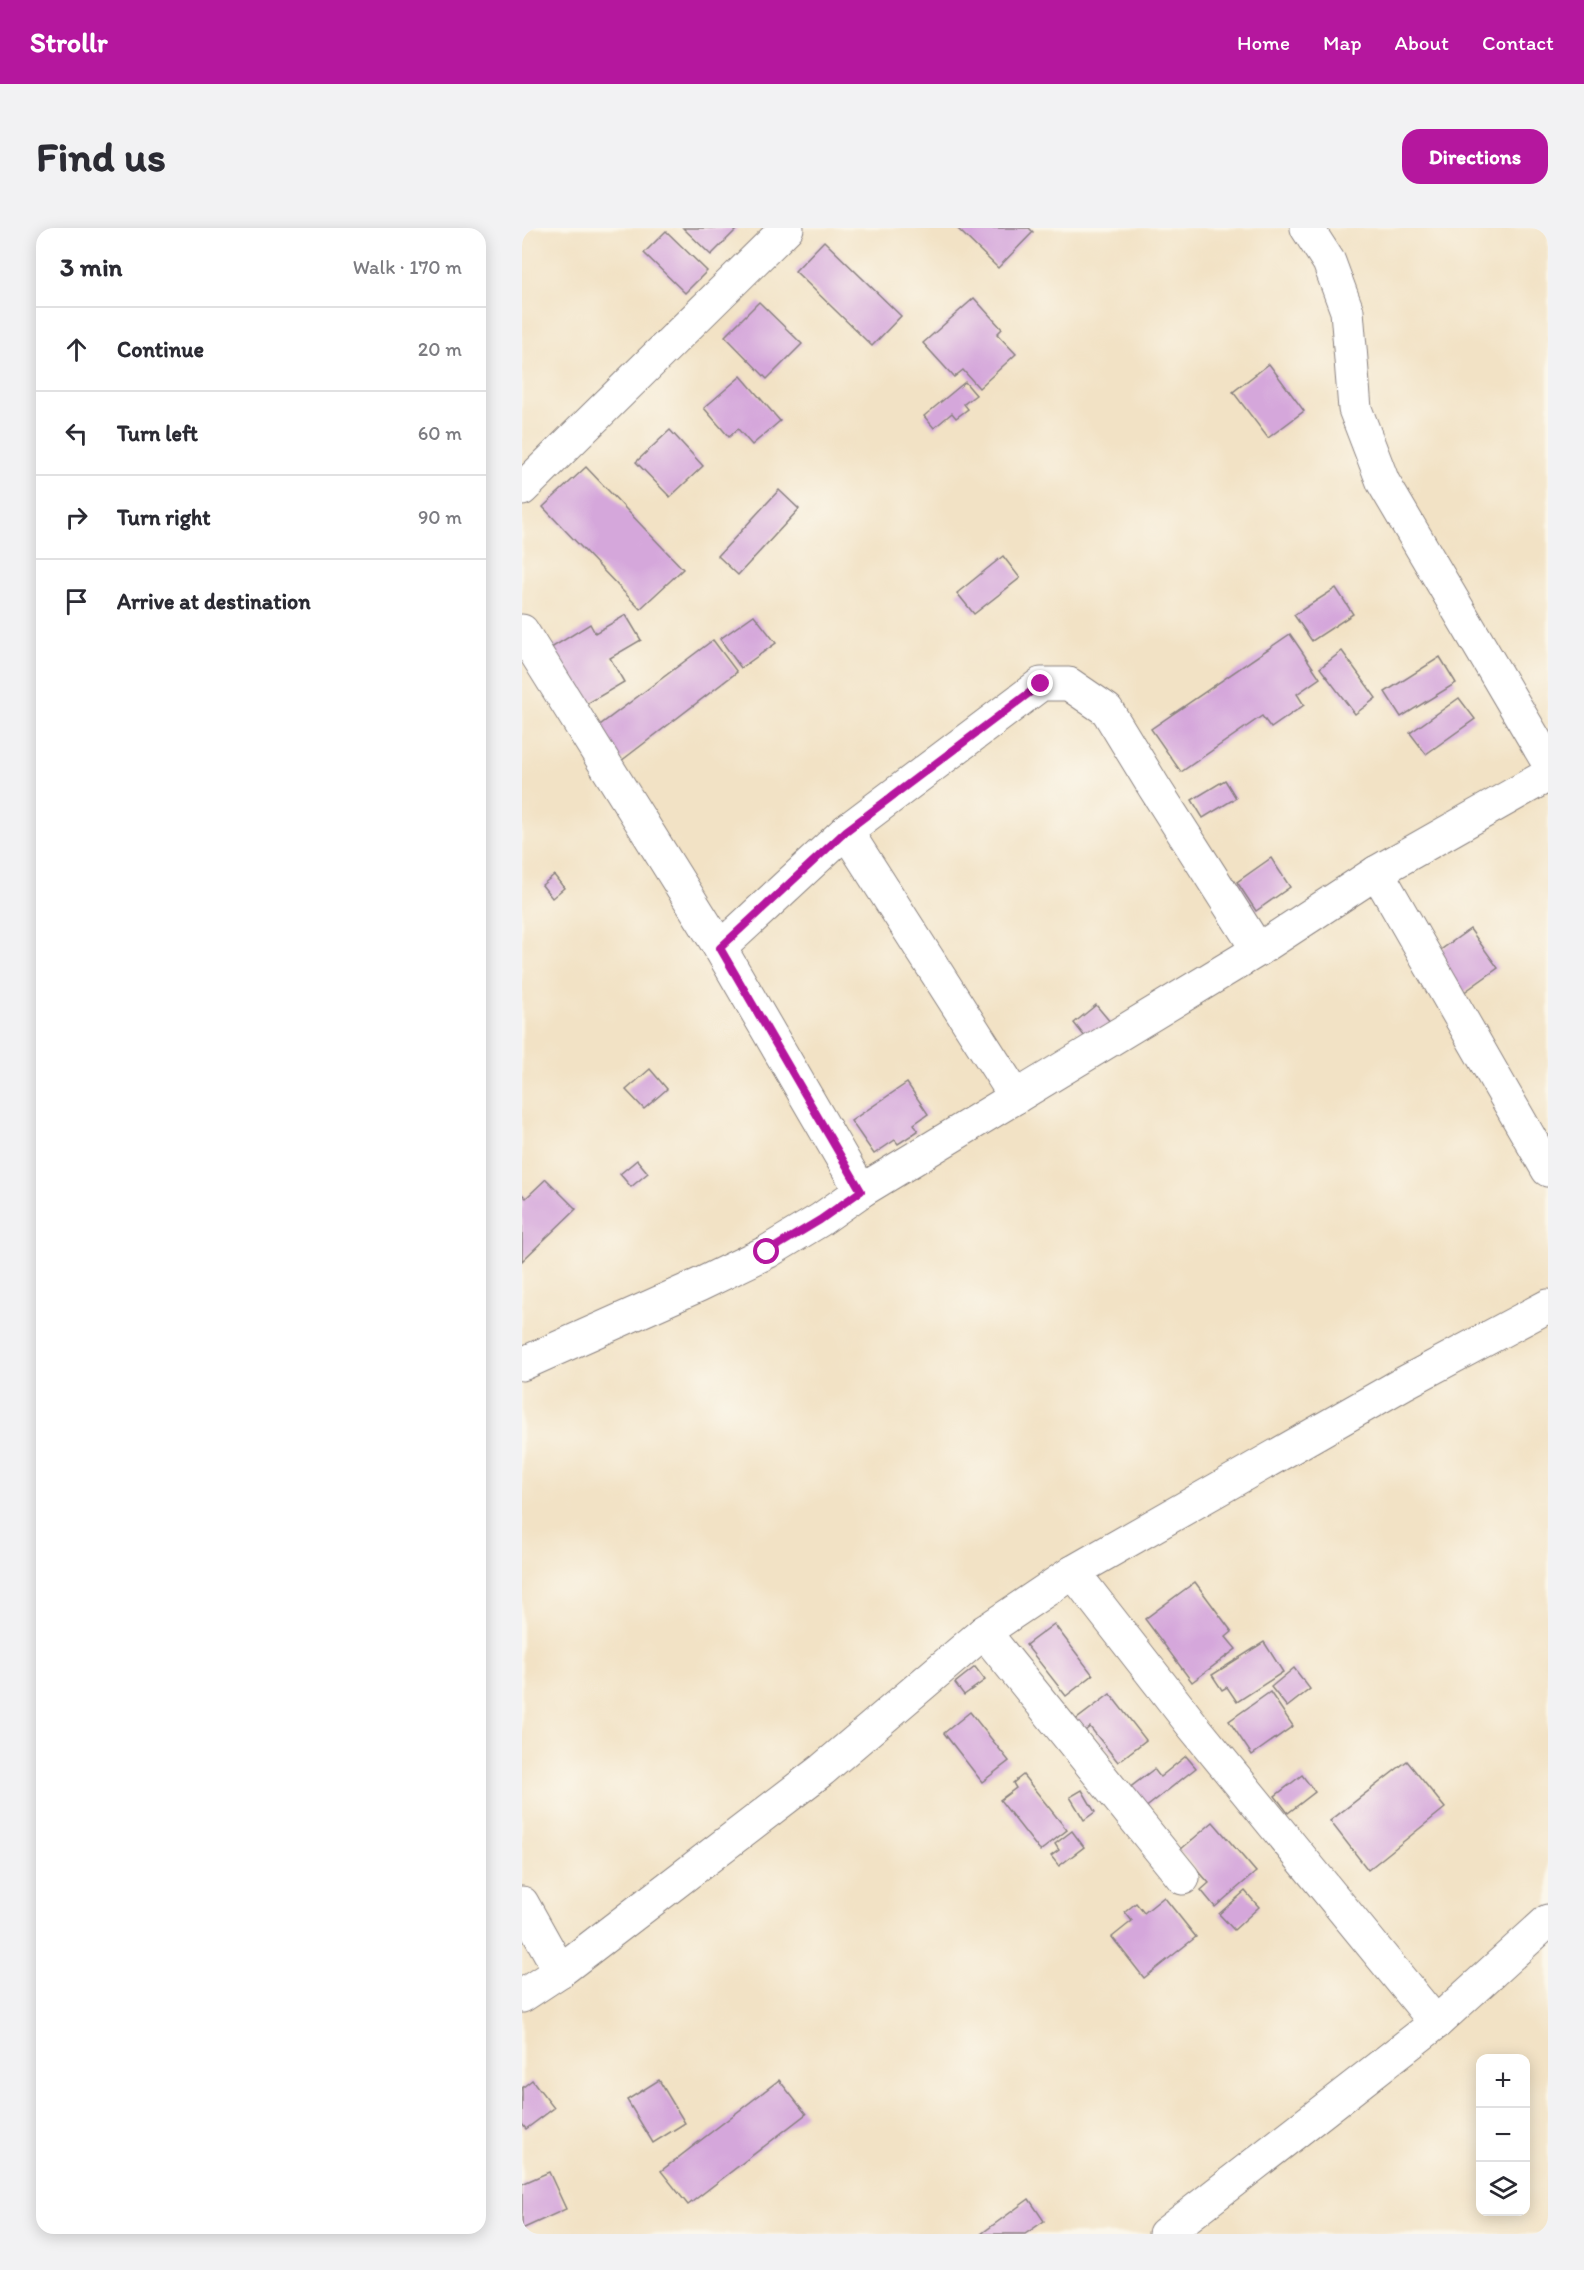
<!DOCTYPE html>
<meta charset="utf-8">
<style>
:root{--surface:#fff;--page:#f2f2f3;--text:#2b2b33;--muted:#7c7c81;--line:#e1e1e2;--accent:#b5179e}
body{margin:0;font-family:Itim,sans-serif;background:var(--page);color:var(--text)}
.controls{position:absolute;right:18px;bottom:18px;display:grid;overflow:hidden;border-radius:12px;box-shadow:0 3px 15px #0003}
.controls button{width:54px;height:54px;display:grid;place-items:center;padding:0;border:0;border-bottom:2px solid var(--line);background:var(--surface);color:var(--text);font:30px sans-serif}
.stop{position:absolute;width:18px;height:18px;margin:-14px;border:4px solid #b5179e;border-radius:50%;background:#fff}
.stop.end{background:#b5179e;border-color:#fff;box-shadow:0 2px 6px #0008}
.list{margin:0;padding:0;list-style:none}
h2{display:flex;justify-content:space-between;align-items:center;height:78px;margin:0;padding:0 24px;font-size:26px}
h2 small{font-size:20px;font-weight:400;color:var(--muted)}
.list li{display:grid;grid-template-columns:39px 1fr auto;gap:18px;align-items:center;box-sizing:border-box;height:84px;padding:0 24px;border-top:2px solid var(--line)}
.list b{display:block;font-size:22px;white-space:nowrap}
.list em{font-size:20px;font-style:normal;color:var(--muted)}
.icon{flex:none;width:33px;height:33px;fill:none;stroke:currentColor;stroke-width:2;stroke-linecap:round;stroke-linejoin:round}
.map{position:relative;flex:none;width:1026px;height:2006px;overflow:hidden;border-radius:18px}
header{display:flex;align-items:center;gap:36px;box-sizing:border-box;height:84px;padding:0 30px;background:var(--accent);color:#fff}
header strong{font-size:28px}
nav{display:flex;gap:33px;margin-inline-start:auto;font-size:21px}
.intro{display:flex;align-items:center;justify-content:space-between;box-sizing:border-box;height:144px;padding:0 36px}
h1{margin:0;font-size:42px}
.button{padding:15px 27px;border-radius:18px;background:var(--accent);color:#fff;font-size:21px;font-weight:700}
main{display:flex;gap:36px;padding:0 36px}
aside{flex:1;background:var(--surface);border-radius:18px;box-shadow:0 3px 15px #0003}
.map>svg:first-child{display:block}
</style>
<header>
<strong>Strollr</strong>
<nav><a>Home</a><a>Map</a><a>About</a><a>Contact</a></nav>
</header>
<div class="intro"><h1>Find us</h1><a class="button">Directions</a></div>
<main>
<aside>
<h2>3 min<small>Walk · 170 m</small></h2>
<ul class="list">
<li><svg class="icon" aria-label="ahead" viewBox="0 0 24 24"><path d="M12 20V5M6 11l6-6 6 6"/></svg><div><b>Continue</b></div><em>20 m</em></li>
<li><svg class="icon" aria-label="left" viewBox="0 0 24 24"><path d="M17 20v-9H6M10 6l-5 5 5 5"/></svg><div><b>Turn left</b></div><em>60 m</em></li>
<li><svg class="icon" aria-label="right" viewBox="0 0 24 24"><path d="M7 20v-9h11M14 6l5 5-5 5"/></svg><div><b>Turn right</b></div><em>90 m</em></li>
<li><svg class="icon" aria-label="arrive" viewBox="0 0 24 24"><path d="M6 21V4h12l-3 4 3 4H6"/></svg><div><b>Arrive at destination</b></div></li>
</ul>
</aside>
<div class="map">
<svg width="1026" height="2006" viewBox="0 0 1026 2006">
<rect width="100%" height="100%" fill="#fbf7ec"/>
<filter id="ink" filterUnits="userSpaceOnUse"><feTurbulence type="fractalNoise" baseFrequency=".0167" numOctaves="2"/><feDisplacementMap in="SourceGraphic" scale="12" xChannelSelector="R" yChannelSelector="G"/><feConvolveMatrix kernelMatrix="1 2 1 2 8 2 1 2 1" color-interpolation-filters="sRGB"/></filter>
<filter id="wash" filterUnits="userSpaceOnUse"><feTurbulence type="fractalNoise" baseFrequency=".008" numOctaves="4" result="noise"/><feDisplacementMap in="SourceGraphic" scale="24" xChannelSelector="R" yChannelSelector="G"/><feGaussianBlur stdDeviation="1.35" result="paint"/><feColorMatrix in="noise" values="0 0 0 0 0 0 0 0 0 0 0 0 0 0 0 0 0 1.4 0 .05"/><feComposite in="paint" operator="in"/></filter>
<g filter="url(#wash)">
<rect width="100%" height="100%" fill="#f2e2c5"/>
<g id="blocks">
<!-- building -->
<g fill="#d5a7db">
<path d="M161 0H216L189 27Z"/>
<path d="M435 0H507L511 4 476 40Z"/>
<path d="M144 3 185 43 163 65 122 25Z"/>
<path d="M302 13 379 88 350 118 273 43Z"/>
<path d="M452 70 480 101 475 106 494 126 457 160 441 142 432 149 401 115Z"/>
<path d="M237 74 280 116 245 151 203 108Z"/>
<path d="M747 136 782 183 746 210 711 164Z"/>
<path d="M219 148 258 193 230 217 216 201 207 209 182 180Z"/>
<path d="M443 154 454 167 442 176 446 181 434 190 430 185 412 200 402 188Z"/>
<path d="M148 202 181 238 148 269 114 234Z"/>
<path d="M64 239 161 341 118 381 21 279Z"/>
<path d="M257 262 277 281 216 347 196 328Z"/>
<path d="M481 328 498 350 452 386 435 365Z"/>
<path d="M814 360 831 386 790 413 772 387Z"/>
<path d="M104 387 119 412 88 430 102 454 63 477 29 420 68 396 73 405Z"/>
<path d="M232 387 254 415 219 440 198 411Z"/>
<path d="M768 406 798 450 775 466 782 477 749 500 740 488 659 544 629 501Z"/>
<path d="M191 412 215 444 99 533 74 500Z"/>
<path d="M820 423 854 470 833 486 798 440Z"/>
<path d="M918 429 934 455 879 489 863 464Z"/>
<path d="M937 470 953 491 904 526 888 505Z"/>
<path d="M703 552 714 570 681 590 670 572Z"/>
<path d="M749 630 768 659 734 683 715 654Z"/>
<path d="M32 647 42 660 30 670 20 657Z"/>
<path d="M948 701 976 740 941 765 913 726Z"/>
<path d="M574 777 589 795 567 814 552 795Z"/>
<path d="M128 841 145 861 122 881 104 862Z"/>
<path d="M385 855 406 886 392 896 396 903 376 916 373 912 352 926 329 893Z"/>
<path d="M115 932 126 945 109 959 98 946Z"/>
<path d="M24 951 54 981 0 1033V966L4 970Z"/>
<path d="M673 1354 710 1404 704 1409 714 1421 670 1454 623 1391Z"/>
<path d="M532 1396 571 1447 544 1468 504 1417Z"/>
<path d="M742 1414 761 1444 715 1474 705 1459 700 1462 690 1447Z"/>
<path d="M453 1439 463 1452 442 1467 433 1455Z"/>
<path d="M772 1440 788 1461 765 1479 749 1459Z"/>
<path d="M748 1464 771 1498 730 1527 707 1493Z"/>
<path d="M588 1466 624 1512 596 1534 568 1499 560 1505 551 1494Z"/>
<path d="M448 1484 487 1533 460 1554 422 1505Z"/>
<path d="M664 1528 674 1540 622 1581 606 1561 632 1541 638 1549Z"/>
<path d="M885 1533 923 1580 846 1642 808 1593Z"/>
<path d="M501 1547 545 1602 518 1623 478 1572 494 1560 491 1555Z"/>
<path d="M780 1547 793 1564 766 1585 753 1568Z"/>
<path d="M560 1562 573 1584 562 1592 548 1569Z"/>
<path d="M691 1594 734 1644 693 1679 679 1662 687 1655 658 1622Z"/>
<path d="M550 1603 562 1619 537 1638 529 1628 537 1622 533 1616Z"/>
<path d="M723 1663 737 1679 712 1702 697 1686Z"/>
<path d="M642 1669 674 1709 622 1750 590 1709 610 1693 603 1684 614 1675 622 1685Z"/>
<path d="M10 1852 32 1880 4 1901 0 1896V1860Z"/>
<path d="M137 1852 163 1895 131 1915 105 1872Z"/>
<path d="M257 1852 284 1886 166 1977 139 1943Z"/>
<path d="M27 1944 44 1981 0 2001V1956Z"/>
<path d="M507 1971 522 1993 503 2006H459Z"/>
</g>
</g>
</g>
<g filter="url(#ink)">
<use href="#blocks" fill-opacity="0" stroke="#8a8280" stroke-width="1.5"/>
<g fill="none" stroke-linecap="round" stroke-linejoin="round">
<defs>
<g id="minor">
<path d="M785 0 807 34 825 83 833 181 861 254 1026 534"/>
<path d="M0 261 265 0"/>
<path d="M0 403 198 720 339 963"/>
<path d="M324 603 494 869"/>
<path d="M855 644 1026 942"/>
<path d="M198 720 324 603 519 456H547L585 482 632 559 736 722"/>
<path d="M0 1136 177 1057 245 1024 298 992 339 963 736 722 855 644 1026 547"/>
<path d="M551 1344 671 1498 914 1795"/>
<path d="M462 1404 661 1650"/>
<path d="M0 1675 38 1743"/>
<path d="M0 1768 38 1743 300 1542 462 1404 551 1344 882 1155 1026 1078"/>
<path d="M643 2006 914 1795 1026 1693"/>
</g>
</defs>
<!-- minor casing -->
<use href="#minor" stroke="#8a8280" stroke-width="35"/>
<!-- minor -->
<use href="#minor" stroke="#fff" stroke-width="33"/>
</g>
</g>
<g fill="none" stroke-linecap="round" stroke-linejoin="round" filter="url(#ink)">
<!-- route -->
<path stroke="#b5179e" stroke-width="8" d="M245 1024 298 992 339 963 198 720 324 603 519 456"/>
</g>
</svg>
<div class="controls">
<button>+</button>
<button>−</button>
<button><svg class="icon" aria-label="layers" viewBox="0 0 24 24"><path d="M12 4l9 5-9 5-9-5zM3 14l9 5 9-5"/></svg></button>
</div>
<div class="stop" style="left:245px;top:1024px"></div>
<div class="stop end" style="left:519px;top:456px"></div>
</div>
</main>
